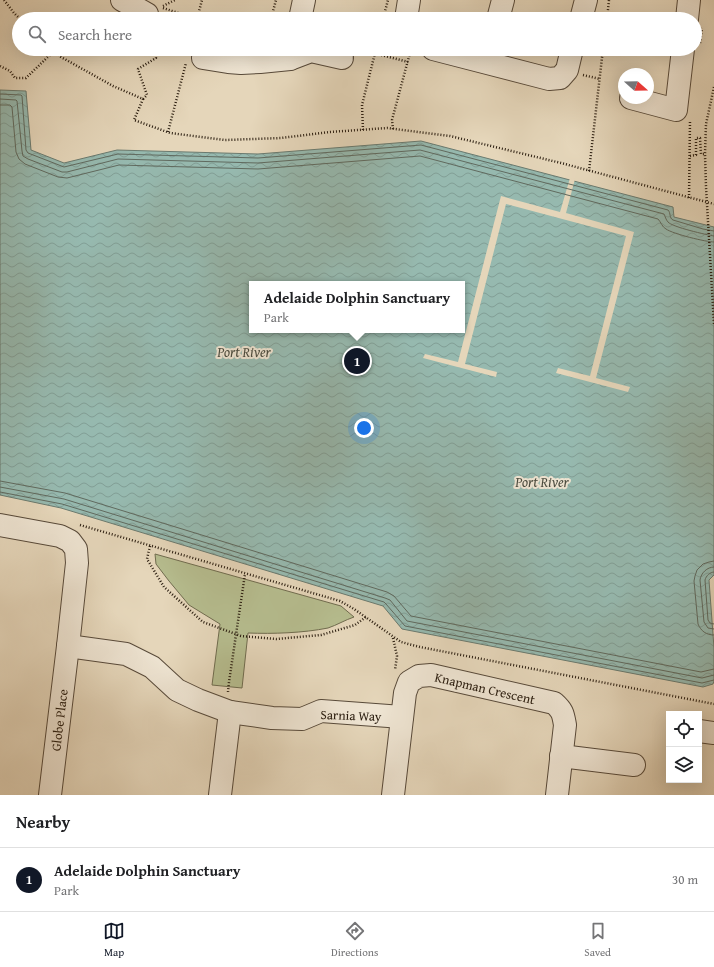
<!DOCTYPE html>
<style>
:root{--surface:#fff;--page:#f6f6f6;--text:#202124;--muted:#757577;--line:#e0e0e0;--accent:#111827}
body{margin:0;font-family:"Gentium Book Plus",serif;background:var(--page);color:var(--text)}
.controls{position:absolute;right:12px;bottom:12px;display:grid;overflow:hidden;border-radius:0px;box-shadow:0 4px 16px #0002}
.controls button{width:36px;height:36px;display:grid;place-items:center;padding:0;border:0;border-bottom:1px solid var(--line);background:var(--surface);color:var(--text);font:20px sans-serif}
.compass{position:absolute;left:618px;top:68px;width:36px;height:36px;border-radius:50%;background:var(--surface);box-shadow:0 4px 16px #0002;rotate:110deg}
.you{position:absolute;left:364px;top:428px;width:14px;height:14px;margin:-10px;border:3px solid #fff;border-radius:50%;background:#1a73e8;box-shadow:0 0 0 6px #1a73e833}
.badge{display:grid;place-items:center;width:26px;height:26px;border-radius:50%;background:var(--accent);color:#fff;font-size:13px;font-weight:700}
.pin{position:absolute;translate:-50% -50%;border:2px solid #fff;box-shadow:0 1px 4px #0006}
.popup{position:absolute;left:249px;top:281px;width:216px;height:52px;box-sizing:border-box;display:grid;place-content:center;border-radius:0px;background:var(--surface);filter:drop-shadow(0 1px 3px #0005);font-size:13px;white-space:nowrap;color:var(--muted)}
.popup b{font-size:15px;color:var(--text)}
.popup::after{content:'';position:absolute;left:50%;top:100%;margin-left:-8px;border:8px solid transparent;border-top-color:var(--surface)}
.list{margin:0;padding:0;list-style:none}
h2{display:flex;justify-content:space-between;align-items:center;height:52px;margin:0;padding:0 16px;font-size:17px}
h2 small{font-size:13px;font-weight:400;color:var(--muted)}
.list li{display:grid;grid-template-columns:26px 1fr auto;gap:12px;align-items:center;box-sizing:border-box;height:64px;padding:0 16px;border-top:1px solid var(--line)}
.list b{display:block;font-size:15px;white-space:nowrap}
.list p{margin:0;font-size:13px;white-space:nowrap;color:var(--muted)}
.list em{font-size:13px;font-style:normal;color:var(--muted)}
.icon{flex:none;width:22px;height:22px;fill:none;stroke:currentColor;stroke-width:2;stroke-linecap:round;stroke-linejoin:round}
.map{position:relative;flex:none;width:714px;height:795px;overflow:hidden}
.search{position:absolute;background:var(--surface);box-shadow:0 4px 16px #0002;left:12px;right:12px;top:12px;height:44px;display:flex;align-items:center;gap:10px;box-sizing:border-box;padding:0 14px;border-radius:22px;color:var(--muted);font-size:15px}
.sheet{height:116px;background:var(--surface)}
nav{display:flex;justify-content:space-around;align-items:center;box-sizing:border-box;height:56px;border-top:1px solid var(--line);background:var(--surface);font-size:11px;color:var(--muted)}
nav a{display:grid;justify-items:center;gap:2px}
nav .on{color:var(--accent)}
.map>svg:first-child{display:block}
</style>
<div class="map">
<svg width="714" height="795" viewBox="0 0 714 795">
<defs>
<pattern id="water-waves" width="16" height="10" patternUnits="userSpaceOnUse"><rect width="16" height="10" fill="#96b9af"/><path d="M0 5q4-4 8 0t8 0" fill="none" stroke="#819e95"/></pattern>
</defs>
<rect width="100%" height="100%" fill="#e5d6ba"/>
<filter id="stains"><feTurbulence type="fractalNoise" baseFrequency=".005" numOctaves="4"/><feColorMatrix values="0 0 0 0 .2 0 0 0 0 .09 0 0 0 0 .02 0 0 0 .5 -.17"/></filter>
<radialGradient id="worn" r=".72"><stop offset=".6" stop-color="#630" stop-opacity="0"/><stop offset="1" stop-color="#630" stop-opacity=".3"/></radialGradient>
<!-- green -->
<path fill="#b6bd8f" stroke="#706c4f" d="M155 554 341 606 354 617C345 620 337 625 328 628 303 633 273 634 248 633L242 688 212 685 220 624 189 605 169 581 156 564Z"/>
<!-- water -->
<path fill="url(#water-waves)" stroke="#6a7a6f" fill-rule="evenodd" d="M0 90 26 91 31 150 64 163 117 150 258 154 421 141 673 207 674 217 714 227V575L709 580 714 648V681L713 684 703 687 402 629 383 606 61 508 0 495ZM252 284H462V330H252Z"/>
<!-- pier -->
<path fill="#e5d6ba" d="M570 178 575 179 566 213 634 232 596 378 630 387 628 392 556 373 558 368 590 376 626 236 506 204 465 364 497 372 496 377 423 358 425 354 458 362 501 196 560 212Z"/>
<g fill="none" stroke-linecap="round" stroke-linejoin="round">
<!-- shore -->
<g stroke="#606a5f" stroke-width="1">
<path d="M0 94 21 95 22 96 26 150 28 153 64 167 118 154 258 158 421 145 668 210C671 213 669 218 673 220L703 229 714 231"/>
<path d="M0 99 16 100 17 101 22 151 23 156 28 159 62 172H67L118 159 258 163 420 150 664 214C665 216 666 220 668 222 672 227 707 235 714 236"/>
<path d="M0 105H10L12 107 16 152 19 159 25 164 58 177 67 178 119 165 258 169 420 156 658 219C661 222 662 227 666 229 673 234 706 242 714 242"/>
<path d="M0 481 65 493 387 592 394 596 411 616 701 672 714 669"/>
<path d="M0 487 64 499 385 598 390 600 407 621 702 678 714 675"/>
<path d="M0 492 62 504 384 602 386 604 405 626 702 683 714 680"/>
<path d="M714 561 709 562 703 564 697 570 695 576 694 581 698 624C701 631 706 635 714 635"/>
<path d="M714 567C707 567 701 573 700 580L704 622 708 628 714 629"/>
<path d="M714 572C710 572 706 576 705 580L708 620 710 623 714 624"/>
</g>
<defs>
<g id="minor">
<path d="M122 0 147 14"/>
<path d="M300 19 304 0"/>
<path d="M406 19 409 0"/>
<path d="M498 19 503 0"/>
<path d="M581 19 586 0"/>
<path d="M687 19 689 0"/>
<path d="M433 49 549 79 560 78 567 70 572 49"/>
<path d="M203 58 228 62 241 63 260 62 290 59 292 49"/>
<path d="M290 59 311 51 342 58"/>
<path d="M631 98 676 110 683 49"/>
<path d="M0 525 60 536 70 541 76 549 77 563 68 646 50 795"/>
<path d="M68 646 126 654 152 667 177 690 198 700 230 712 272 718 302 719 321 711 402 717"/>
<path d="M699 731 714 733"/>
<path d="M561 756 634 765"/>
<path d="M220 795 230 712"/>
<path d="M393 795 405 693 409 682 419 676 431 675 554 703C563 711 563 714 565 725L557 795"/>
</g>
</defs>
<!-- minor casing -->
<use href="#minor" stroke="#584a3a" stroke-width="24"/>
<!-- path -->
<g stroke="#291c0f" stroke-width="2.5" stroke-dasharray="1 2" stroke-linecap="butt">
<path d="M4 0 14 13 20 19"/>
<path d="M163 6 175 0"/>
<path d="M163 8 197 19"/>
<path d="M197 19 202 0"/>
<path d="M271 19 276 0"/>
<path d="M383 19 388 0"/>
<path d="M607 19 609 0"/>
<path d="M700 43 702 28"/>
<path d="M51 49 61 57 113 86 143 99 134 120 170 133 225 140 281 138 330 132 387 128 450 136 561 163 714 204"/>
<path d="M358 49 408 62"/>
<path d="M0 66 10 71 15 78H26L54 51"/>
<path d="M583 75 600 79"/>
<path d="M143 99 147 95 138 69 156 58 153 49"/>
<path d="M393 129 392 120 411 49"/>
<path d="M363 130 362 105 376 49"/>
<path d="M168 132 186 63"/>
<path d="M690 156 696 155V138H700L701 154H705"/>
<path d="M589 171 603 49"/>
<path d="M689 198 690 121"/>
<path d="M80 525 340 601 354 609 401 642 420 647 714 704"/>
<path d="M150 546 147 559 164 587 203 622 241 636 276 639 321 635 355 625 366 617"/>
<path d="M393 638 397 656 395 670"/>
<path d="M228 692 229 682 245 574"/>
</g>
<!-- minor -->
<use href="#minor" stroke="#eee4d2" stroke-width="22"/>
<!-- path-bridge -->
<path stroke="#291c0f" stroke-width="2.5" stroke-dasharray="1 2" stroke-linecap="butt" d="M714 87 706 124 705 154 706 187 714 324"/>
</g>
<g text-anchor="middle" stroke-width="4" stroke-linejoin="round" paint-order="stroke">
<!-- street labels -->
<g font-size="13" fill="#291c0f" stroke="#eee4d2">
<text transform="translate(485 688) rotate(13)" y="5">Knapman Crescent</text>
<text transform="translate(351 715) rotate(2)" y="5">Sarnia Way</text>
<text transform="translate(59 720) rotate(-83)" y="5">Globe Place</text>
</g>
<!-- water labels -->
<g font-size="14" font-style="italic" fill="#4a4b3f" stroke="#eee4d2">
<text x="244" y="357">Port River</text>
<text x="542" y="487">Port River</text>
</g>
</g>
<rect width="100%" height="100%" filter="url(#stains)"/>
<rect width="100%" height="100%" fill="url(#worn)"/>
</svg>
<div class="controls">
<button><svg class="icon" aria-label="locate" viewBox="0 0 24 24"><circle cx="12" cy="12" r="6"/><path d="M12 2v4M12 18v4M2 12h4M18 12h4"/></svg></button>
<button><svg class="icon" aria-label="layers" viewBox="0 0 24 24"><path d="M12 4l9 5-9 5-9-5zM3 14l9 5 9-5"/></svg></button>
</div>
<svg class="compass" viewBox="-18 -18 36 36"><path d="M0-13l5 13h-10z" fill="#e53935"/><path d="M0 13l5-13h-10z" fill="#757577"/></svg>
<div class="you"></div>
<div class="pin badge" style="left:357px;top:361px">1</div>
<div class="popup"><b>Adelaide Dolphin Sanctuary</b>Park</div>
<div class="search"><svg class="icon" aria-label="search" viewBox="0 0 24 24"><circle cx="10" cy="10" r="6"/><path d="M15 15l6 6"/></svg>Search here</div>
</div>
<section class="sheet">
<h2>Nearby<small></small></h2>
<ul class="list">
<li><span class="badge">1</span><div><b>Adelaide Dolphin Sanctuary</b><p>Park</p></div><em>30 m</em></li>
</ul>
</section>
<nav>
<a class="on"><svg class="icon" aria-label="map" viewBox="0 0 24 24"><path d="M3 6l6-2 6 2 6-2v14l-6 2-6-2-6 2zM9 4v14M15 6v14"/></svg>Map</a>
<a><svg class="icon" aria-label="directions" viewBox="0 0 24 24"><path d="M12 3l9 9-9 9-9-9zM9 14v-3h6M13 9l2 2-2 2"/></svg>Directions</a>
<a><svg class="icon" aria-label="saved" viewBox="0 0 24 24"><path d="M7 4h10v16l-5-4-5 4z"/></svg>Saved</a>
</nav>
